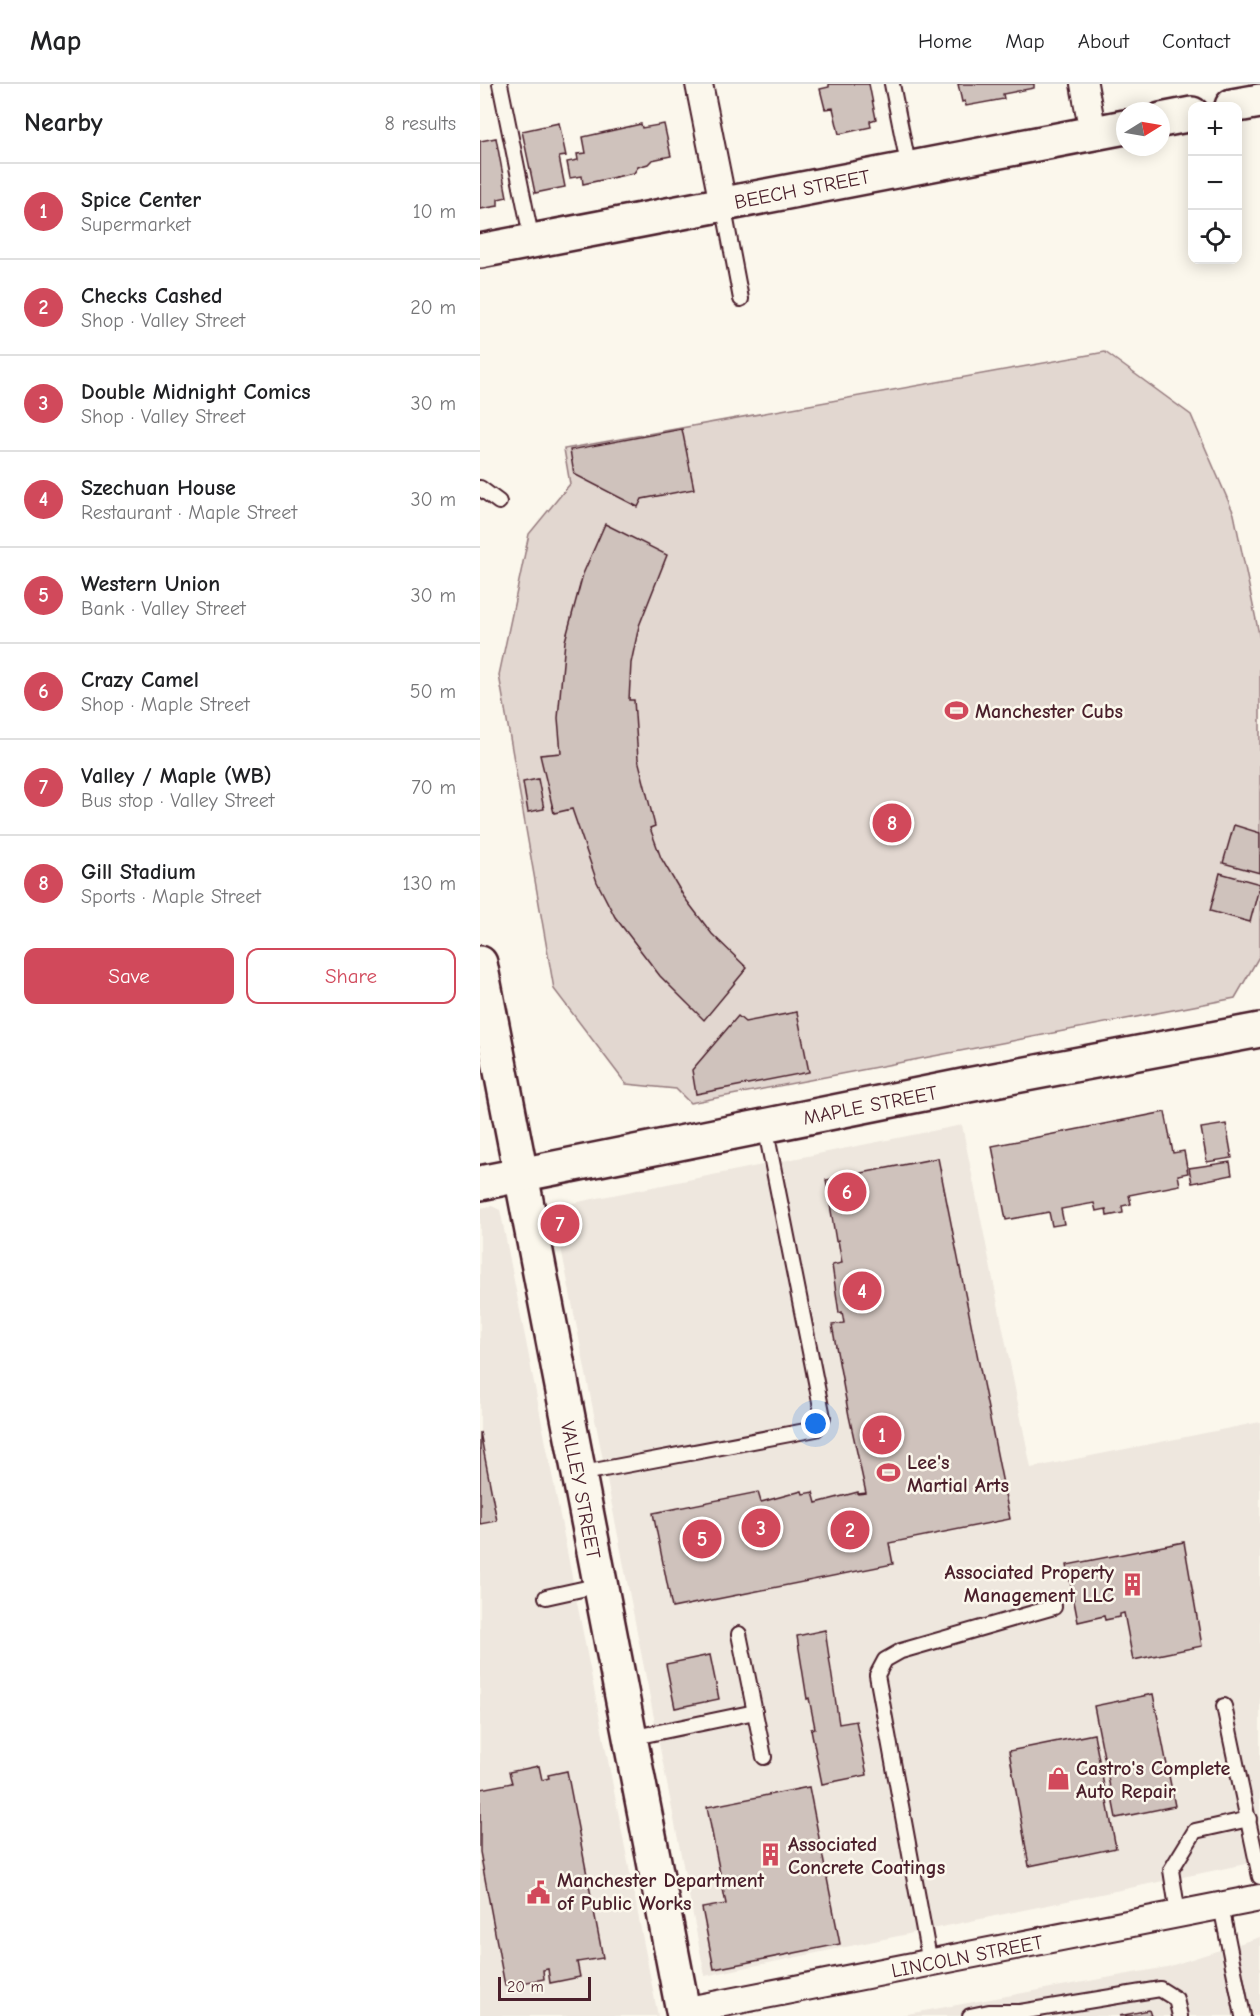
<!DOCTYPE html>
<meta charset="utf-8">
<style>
:root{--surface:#fff;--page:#f6f6f6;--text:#202124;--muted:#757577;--line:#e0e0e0;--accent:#d1495b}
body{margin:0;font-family:"Comic Neue",sans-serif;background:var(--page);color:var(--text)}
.controls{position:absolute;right:18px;top:18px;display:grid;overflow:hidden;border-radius:12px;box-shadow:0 3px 15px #0003}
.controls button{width:54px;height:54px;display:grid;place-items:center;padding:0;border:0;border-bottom:2px solid var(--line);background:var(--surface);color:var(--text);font:30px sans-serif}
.compass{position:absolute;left:636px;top:18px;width:54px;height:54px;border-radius:50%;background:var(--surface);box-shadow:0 3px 15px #0003;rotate:79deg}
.scale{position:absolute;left:18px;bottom:15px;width:93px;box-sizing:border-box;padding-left:6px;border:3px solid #4a1f2b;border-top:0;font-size:16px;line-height:21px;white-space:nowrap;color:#4a1f2b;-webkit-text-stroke:4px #fbf7ec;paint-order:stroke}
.you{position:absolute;left:336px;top:1340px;width:21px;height:21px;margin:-15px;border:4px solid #fff;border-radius:50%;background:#1a73e8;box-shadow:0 0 0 9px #1a73e833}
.badge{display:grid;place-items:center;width:39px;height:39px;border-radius:50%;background:var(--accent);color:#fff;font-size:20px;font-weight:700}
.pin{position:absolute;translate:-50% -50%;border:3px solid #fff;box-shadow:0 2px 6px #0006}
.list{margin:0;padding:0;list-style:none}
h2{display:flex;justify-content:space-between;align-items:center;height:78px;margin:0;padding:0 24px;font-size:26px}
h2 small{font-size:20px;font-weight:400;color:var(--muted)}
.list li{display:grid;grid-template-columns:39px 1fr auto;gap:18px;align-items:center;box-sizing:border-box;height:96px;padding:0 24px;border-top:2px solid var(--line)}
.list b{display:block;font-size:22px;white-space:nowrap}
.list p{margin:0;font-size:20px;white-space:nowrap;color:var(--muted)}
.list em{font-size:20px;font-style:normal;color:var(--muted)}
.actions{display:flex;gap:12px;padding:18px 24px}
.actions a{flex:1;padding:14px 0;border:2px solid var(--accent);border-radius:12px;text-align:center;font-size:21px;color:var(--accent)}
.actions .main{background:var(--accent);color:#fff}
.icon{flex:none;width:33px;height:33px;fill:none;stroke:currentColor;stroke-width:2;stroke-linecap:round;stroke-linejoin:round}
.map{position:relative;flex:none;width:780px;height:1932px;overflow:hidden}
header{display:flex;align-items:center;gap:36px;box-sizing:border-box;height:84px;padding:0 30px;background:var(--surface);border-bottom:2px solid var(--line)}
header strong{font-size:28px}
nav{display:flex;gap:33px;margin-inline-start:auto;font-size:21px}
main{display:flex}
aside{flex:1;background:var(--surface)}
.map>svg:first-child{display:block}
</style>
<header>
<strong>Map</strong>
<nav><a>Home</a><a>Map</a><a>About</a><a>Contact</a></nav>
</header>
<main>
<aside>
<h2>Nearby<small>8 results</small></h2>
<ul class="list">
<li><span class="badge">1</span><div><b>Spice Center</b><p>Supermarket</p></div><em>10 m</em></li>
<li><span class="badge">2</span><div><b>Checks Cashed</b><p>Shop · Valley Street</p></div><em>20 m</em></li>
<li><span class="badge">3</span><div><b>Double Midnight Comics</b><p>Shop · Valley Street</p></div><em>30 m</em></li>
<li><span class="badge">4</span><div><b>Szechuan House</b><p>Restaurant · Maple Street</p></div><em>30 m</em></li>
<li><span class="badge">5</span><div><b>Western Union</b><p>Bank · Valley Street</p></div><em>30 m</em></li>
<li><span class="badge">6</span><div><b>Crazy Camel</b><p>Shop · Maple Street</p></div><em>50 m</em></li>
<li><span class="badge">7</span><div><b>Valley / Maple (WB)</b><p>Bus stop · Valley Street</p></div><em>70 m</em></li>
<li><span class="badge">8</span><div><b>Gill Stadium</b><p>Sports · Maple Street</p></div><em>130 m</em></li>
</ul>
<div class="actions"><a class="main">Save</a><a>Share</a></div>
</aside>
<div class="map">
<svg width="780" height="1932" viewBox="0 0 780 1932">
<rect width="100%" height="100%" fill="#fbf7ec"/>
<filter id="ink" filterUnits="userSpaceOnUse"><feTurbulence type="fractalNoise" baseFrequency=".0167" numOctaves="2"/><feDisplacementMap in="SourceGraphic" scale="12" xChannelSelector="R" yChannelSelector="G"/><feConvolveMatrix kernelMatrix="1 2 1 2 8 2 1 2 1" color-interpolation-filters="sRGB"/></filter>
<g filter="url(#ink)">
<!-- built -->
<g fill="#eee7de">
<path d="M482 1041 551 1384 780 1338V1777L225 1892 73 1123Z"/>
<path d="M12 1122 20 1126 21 1130 178 1932H0V1124Z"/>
<path d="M780 1853V1932H416L687 1883Z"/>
</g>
<!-- grass -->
<path fill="#e2d7d0" stroke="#967b7e" stroke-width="1.5" d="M625 268 711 331 754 430 780 555V871L755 914 210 1019 196 1005 146 1000 74 905 19 591 49 450 90 400 84 365Z"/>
<!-- building -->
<g fill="#cfc2bc" stroke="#4a1f2b" stroke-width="1.5">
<path d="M349 0H389L396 35 390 37 391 43 359 50 353 24 345 25 340 5 349 3Z"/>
<path d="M478 0H554V4L523 10 524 15 486 22 485 17 482 18Z"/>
<path d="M79 39 86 72 79 73 85 103 55 109 42 47Z"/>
<path d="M161 40 162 44 184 40 191 72 172 76 168 80 158 83 154 89 103 100 102 92 90 94 87 78 98 76 97 70 106 69 103 53Z"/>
<path d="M16 54 27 113 18 115V122L0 125V57Z"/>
<path d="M202 345 214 405 162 415 158 423 94 390 90 366Z"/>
<path d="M125 440 187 471 159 542 151 579 149 616H154L158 675 175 742 170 744 181 774 204 813 232 850 267 884 224 936 180 892 135 833 117 798 92 725 74 729 60 671 81 669 78 634 85 557 103 490Z"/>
<path d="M58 695 64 725 48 728 43 698Z"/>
<path d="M754 741 780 749V789L743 779Z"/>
<path d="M740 789 780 800 770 838 730 827Z"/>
<path d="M317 928 329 988 216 1010 212 986 258 932 265 938Z"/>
<path d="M685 1028 693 1069 704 1067 708 1089 698 1091 700 1101 649 1111 651 1120 642 1122 643 1129 627 1132 626 1125 616 1127 614 1119 581 1125 584 1140 572 1142 569 1128 526 1136 512 1062Z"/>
<path d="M746 1040 752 1074 727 1078 721 1044Z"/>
<path d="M458 1074 530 1435 409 1459 413 1480 192 1524 173 1429 278 1408 281 1418 322 1407 323 1410 333 1408 336 1419 378 1408V1410L386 1409 369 1332 352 1241 364 1239 362 1228 359 1229 352 1181 362 1179 358 1156 356 1157 346 1096Z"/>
<path d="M750 1078 752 1091 712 1099 709 1084Z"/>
<path d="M0 1348 17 1437 0 1440Z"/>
<path d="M704 1458 722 1562 653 1576 644 1529 640 1530V1533L625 1536 624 1532 598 1538 587 1481Z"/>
<path d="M345 1546 359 1640 376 1637 387 1691 342 1700 331 1645 335 1644 329 1614 327 1615 317 1552Z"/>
<path d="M230 1571 239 1615 195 1624 186 1580Z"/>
<path d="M673 1610 695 1722 636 1734 614 1622Z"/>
<path d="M614 1650 636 1764 549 1782 529 1667Z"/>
<path d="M59 1682 62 1696 69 1694 68 1691 87 1687 123 1874 97 1878 100 1893 70 1899 68 1885 63 1886 64 1895 25 1902 0 1768V1705L32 1699 29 1688Z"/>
<path d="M329 1703 360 1860 234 1885 222 1824 246 1820 227 1723Z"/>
<path d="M669 1926 671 1932H639Z"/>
</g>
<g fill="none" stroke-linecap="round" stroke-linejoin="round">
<defs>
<g id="lane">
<path d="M20 0 52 157"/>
<path d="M412 0 429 85"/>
<path d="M243 120 261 215"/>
<path d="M0 404 19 418"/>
<path d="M98 1390 336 1345 343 1333 285 1042"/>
<path d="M66 1513 120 1501"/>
<path d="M259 1550 284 1673"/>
<path d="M744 1622 780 1793"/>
<path d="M150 1654 275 1628"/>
<path d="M741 1822 763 1932"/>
<path d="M698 1830 691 1786 715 1747 769 1735"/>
<path d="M450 1879 397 1591 405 1576 421 1567 574 1523"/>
<path d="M490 1932 509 1928H540L680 1905 696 1915 700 1932"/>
</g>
<g id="street">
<path d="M219 0 243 120"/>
<path d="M604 0 613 49"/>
<path d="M203 1927 780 1814"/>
</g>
<path id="secondary" d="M0 879 204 1932"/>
<g id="primary">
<path d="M752 22 780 17"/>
<path d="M681 36 712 30"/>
<path d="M0 167 645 43"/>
<path d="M0 1099 488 1001 780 946"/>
</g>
</defs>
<!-- lane casing -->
<use href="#lane" stroke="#4a1f2b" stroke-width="18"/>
<!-- street casing -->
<use href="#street" stroke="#4a1f2b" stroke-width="30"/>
<!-- secondary casing -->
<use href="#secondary" stroke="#4a1f2b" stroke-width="38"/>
<!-- primary casing -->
<use href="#primary" stroke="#4a1f2b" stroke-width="38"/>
<!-- lane -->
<use href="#lane" stroke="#fbf7ec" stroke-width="14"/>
<!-- street -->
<use href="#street" stroke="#fbf7ec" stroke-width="26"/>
<!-- secondary -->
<use href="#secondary" stroke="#fbf7ec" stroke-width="33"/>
<!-- primary -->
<use href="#primary" stroke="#fbf7ec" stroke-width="33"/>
</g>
</g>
<!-- icons -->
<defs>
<symbol id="stadium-bare" viewBox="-9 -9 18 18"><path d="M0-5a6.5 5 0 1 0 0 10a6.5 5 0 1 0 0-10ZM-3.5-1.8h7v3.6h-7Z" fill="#d1495b" stroke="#fbf7ec" stroke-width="2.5" paint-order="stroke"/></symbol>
<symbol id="building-bare" viewBox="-9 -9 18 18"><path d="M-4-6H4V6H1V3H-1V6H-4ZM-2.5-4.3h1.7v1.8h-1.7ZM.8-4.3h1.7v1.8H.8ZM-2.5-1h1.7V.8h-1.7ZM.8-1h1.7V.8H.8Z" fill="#d1495b" stroke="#fbf7ec" stroke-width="2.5" paint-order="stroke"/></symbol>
<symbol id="shop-bare" viewBox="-9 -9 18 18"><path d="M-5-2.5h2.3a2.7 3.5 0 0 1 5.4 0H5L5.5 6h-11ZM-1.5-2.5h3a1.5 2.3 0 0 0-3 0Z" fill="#d1495b" stroke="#fbf7ec" stroke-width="2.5" paint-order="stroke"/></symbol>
<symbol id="civic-bare" viewBox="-9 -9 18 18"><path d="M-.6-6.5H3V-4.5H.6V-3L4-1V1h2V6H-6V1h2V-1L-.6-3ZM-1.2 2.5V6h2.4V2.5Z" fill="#d1495b" stroke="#fbf7ec" stroke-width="2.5" paint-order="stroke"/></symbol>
</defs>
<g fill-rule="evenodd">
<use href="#stadium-bare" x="460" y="610" width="33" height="33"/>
<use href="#stadium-bare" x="392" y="1372" width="33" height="33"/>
<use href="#building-bare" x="636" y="1484" width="33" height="33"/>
<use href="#shop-bare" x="562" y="1678" width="33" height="33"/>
<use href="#building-bare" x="274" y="1754" width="33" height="33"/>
<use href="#civic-bare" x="42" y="1792" width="33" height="33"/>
</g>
<g text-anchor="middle" stroke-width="5" stroke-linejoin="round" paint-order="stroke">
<!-- street labels -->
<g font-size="20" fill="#4a1f2b" stroke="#fbf7ec">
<text transform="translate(322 105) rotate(-11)" y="7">BEECH STREET</text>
<text transform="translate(390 1021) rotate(-11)" y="7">MAPLE STREET</text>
<text transform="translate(101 1406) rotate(79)" y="7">VALLEY STREET</text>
<text transform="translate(487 1872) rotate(-11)" y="7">LINCOLN STREET</text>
</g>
<!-- poi labels -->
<g font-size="20" font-weight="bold" fill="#4a1f2b" stroke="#fbf7ec" text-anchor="start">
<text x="495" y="634">Manchester Cubs</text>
<text x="427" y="1385">Lee's<tspan x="427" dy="23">Martial Arts</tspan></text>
<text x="634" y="1495" text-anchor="end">Associated Property<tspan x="634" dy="23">Management LLC</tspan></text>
<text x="596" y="1691">Castro's Complete<tspan x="596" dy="23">Auto Repair</tspan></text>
<text x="308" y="1767">Associated<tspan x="308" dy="23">Concrete Coatings</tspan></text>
<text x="77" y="1803">Manchester Department<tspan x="77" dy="23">of Public Works</tspan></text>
</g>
</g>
</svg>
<div class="controls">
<button>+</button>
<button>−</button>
<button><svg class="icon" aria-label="locate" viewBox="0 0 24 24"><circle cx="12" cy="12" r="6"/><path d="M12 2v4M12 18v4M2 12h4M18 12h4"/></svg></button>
</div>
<svg class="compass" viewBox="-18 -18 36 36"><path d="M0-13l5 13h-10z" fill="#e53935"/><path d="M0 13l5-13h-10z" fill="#757577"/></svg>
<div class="scale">20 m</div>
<div class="you"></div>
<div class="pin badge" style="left:402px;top:1351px">1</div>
<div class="pin badge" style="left:370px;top:1446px">2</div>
<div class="pin badge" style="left:281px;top:1444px">3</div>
<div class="pin badge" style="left:382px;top:1207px">4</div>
<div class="pin badge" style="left:222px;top:1455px">5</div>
<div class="pin badge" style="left:367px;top:1108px">6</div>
<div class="pin badge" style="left:80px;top:1140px">7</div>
<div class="pin badge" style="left:412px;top:739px">8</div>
</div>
</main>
